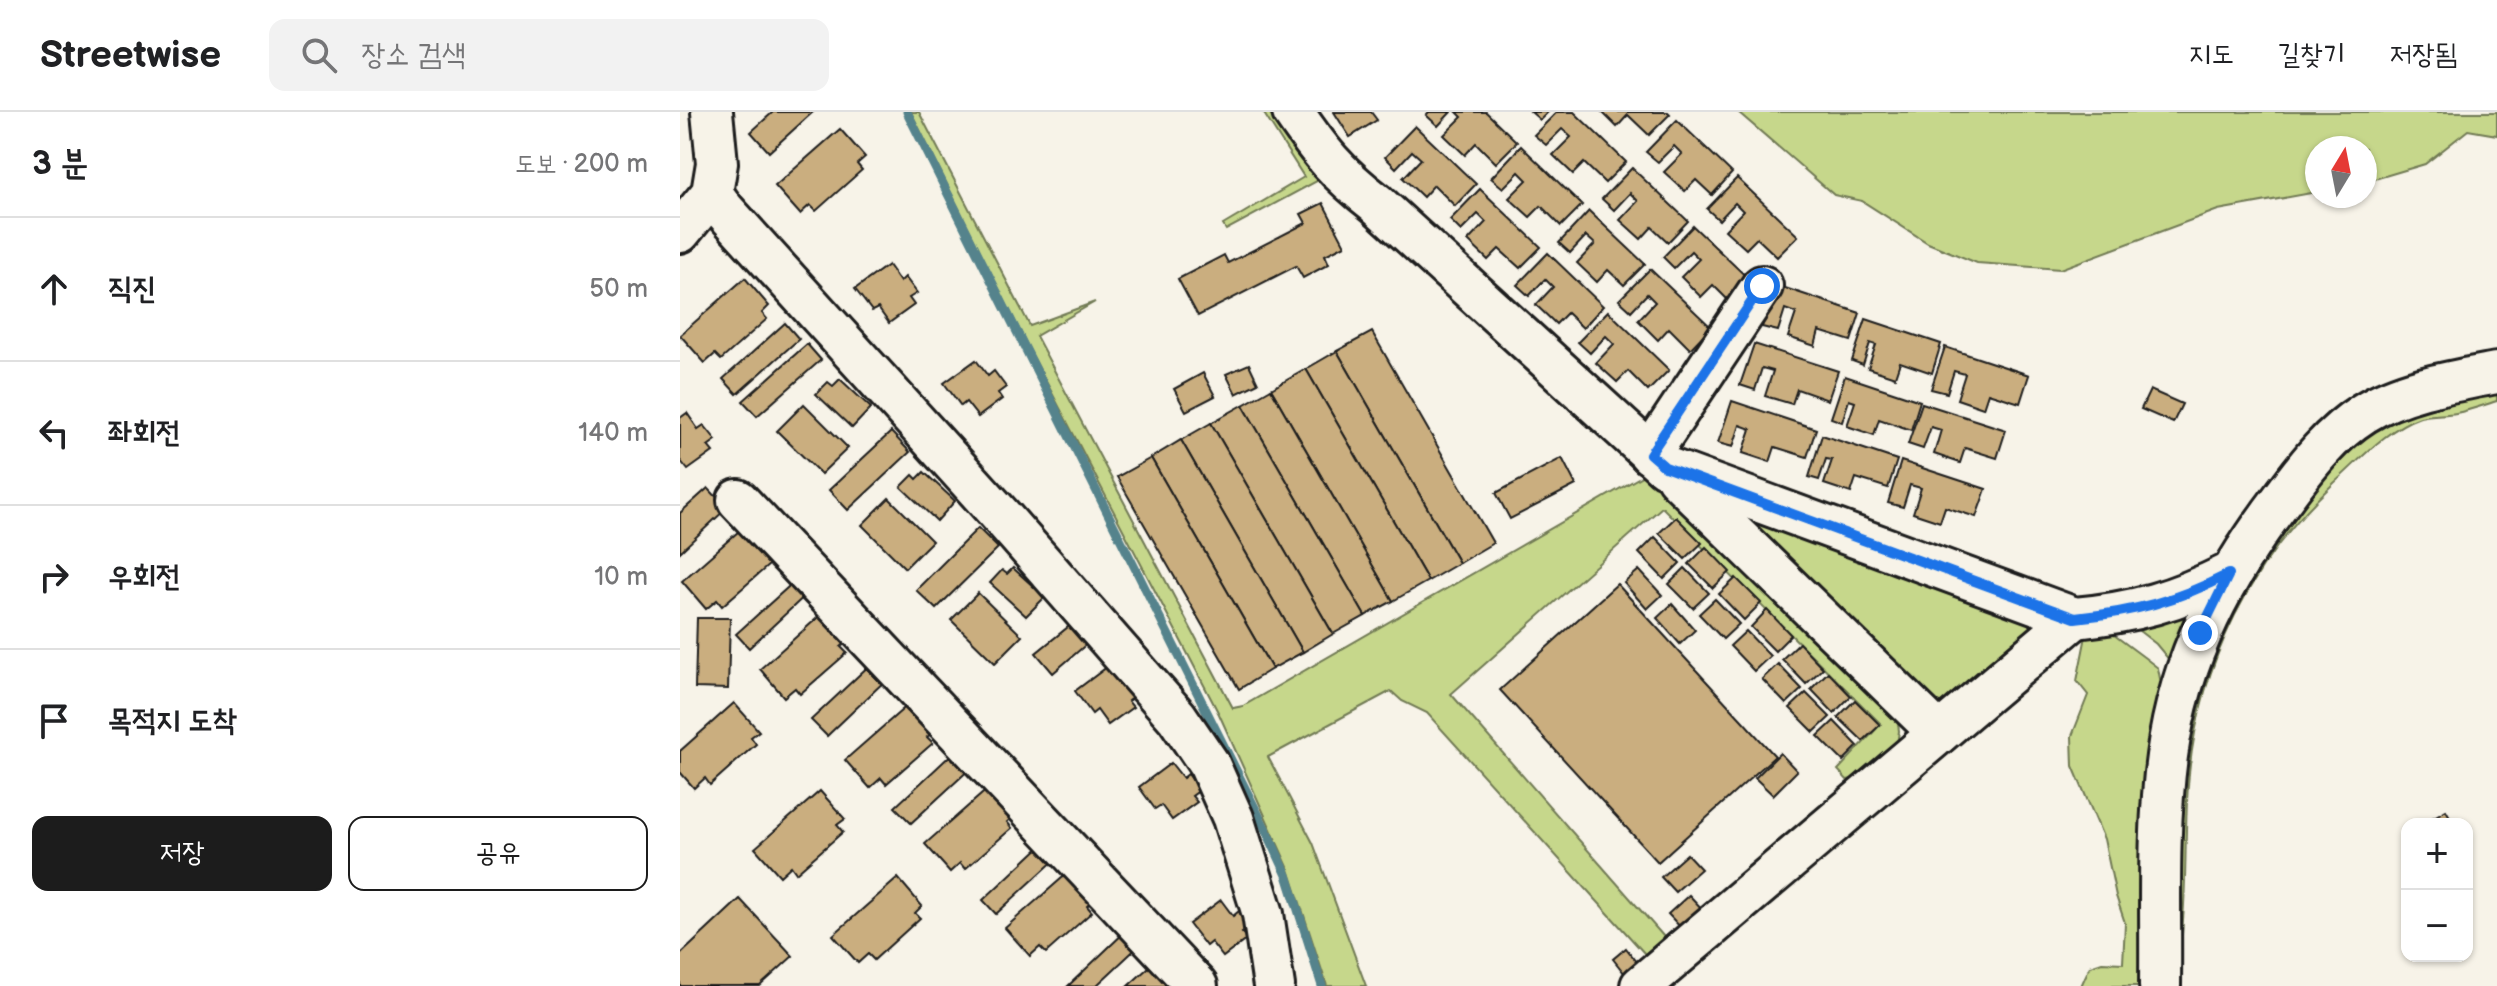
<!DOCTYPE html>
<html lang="ko">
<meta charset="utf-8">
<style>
:root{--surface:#fff;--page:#f2f2f2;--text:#202124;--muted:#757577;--line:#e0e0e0;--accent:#1c1c1c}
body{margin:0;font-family:"Balsamiq Sans","Poor Story",sans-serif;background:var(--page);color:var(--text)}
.controls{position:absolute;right:24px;bottom:24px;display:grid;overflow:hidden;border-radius:16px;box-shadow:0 2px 6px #0004}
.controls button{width:72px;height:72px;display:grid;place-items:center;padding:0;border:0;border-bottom:2px solid var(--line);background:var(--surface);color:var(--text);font:40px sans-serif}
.compass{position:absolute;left:1625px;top:24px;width:72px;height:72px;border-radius:50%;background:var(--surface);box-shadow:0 2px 6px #0004;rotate:10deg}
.stop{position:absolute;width:24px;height:24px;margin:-18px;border:6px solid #1a73e8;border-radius:50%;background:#fff}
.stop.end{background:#1a73e8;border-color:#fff;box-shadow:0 2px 8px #0008}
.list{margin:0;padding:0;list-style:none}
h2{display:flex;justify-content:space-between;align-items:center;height:104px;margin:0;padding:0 32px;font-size:34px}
h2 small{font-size:26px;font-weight:400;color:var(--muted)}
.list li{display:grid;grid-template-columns:52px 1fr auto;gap:24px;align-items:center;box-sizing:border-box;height:144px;padding:0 32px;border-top:2px solid var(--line)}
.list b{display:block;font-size:30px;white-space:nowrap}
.list em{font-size:26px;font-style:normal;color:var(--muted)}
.actions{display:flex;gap:16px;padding:24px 32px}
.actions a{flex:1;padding:18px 0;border:2px solid var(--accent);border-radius:16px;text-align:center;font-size:28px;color:var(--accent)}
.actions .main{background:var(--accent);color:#fff}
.icon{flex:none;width:44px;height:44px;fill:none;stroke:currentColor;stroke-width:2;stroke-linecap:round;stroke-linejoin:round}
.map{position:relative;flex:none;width:1817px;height:874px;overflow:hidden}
header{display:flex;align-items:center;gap:48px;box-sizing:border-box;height:112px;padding:0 40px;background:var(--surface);border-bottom:2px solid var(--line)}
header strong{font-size:38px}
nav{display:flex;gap:44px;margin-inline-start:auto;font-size:28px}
.search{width:560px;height:72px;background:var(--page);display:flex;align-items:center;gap:20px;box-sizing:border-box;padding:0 28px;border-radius:16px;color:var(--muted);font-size:30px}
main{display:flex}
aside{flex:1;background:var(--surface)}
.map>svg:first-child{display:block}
</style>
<header>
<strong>Streetwise</strong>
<div class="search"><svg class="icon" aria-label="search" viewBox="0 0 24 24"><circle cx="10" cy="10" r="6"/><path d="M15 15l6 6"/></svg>장소 검색</div>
<nav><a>지도</a><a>길찾기</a><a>저장됨</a></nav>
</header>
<main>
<aside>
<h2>3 분<small>도보 · 200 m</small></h2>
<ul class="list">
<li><svg class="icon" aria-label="ahead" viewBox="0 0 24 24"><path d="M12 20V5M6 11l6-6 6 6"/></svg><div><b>직진</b></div><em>50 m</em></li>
<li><svg class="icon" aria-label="left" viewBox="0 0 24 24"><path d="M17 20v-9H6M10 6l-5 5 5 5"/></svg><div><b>좌회전</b></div><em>140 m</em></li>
<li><svg class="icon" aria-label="right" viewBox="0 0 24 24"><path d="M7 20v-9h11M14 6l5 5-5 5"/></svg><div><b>우회전</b></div><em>10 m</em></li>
<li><svg class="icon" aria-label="arrive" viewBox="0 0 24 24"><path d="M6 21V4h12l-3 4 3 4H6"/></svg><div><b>목적지 도착</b></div></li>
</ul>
<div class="actions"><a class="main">저장</a><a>공유</a></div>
</aside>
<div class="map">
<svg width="1817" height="874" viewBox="0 0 1817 874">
<rect width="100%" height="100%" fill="#f7f3e8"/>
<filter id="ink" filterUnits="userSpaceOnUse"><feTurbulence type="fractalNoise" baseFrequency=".0125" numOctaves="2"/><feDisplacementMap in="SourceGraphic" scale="16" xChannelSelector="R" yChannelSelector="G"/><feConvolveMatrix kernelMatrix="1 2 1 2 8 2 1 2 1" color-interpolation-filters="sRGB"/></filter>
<g filter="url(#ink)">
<!-- green -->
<g fill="#c6d78b" stroke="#717a54" stroke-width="2">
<path d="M231 0H239L350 214 415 190 356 224 553 596 563 594 967 361 1216 596 1219 619 1217 633 1178 666 1167 668 1158 658 1201 612 982 395 771 582 984 825 965 842 747 601 722 589 711 579 588 645 633 731 686 874H647L609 757 539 602 345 229Z"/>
<path d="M583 0H606L643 63 637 69 546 118 543 113 624 65Z"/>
<path d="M1058 0H1817V23L1788 18 1745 52 1685 70V36H1637V80L1538 98 1380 157 1297 151 1248 131 1182 89 1154 83Z"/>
<path d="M1817 277V289C1804 293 1790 298 1776 301 1765 303 1752 302 1740 305 1706 317 1680 348 1654 371 1572 447 1520 551 1509 662 1504 711 1507 759 1503 808 1502 830 1499 852 1497 874L1491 835 1510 594 1585 426 1678 327 1719 301Z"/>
<path d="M1041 387 1358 512 1257 601Z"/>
<path d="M1517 490 1505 509 1490 549 1476 532 1445 508Z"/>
<path d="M1408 514H1422L1465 546 1478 556 1481 572 1472 621 1461 874H1401L1410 854 1422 850 1443 851 1445 811 1436 784 1424 727 1393 654 1392 624 1408 583 1397 569Z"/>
</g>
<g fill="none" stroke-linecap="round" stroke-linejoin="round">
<!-- stream -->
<path stroke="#54838c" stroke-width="9" d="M227 0 587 720 607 763 642 874"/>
</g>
<!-- building -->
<g fill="#caae7f" stroke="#1c1c1c" stroke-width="2">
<path d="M93 0H133L89 40 71 20Z"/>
<path d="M654 0H691L697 8 670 25Z"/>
<path d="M749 0H771L758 14 746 3Z"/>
<path d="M777 0H806L837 30 816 51 796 31 785 43 764 23 782 5Z"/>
<path d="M851 0H868L860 8Z"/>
<path d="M877 0H894L946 50 925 71 904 51 893 62 873 43 891 25 882 17 866 33 854 23Z"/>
<path d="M922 0H988L990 2 969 23 948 3 937 15Z"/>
<path d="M997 8 1052 61 1032 83 1016 68 1005 79 984 60 1002 42 994 34 978 50 966 40Z"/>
<path d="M735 14 796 72 775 94 754 73 743 85 723 66 741 47 732 39 716 56 705 45Z"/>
<path d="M160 17 185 45 177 52 182 58 136 99 130 93 120 102 95 74Z"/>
<path d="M841 34 902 93 881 114 861 94 850 105 829 86 847 68 839 60 823 76 811 66Z"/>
<path d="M952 56 1008 109 988 130 972 115 961 127 940 108 958 89 950 81 934 98 922 87Z"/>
<path d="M1057 66 1118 124 1097 145 1077 126 1066 137 1045 118 1063 99 1055 91 1039 108 1027 97Z"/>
<path d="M800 77 861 135 840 156 819 137 808 148 788 129 806 110 798 102 781 119 770 108Z"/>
<path d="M643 91 665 133 645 143 649 152 623 166 616 154 518 204 498 167 544 143 548 151 626 111 621 102Z"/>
<path d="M909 99 965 152 944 173 928 158 917 170 897 151 915 132 906 124 890 141 879 131Z"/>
<path d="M1013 114 1074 172 1053 193 1033 173 1021 185 1001 165 1019 147 1011 139 994 156 983 145Z"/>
<path d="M868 141 923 194 903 216 887 201 876 212 856 193 873 175 865 167 849 184 837 173Z"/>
<path d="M208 153 220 170 225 165 237 181 229 186 234 193 209 211 198 196 192 199 175 177Z"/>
<path d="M970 157 1031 215 1010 237 989 216 978 228 958 208 975 190 967 182 951 199 939 188Z"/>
<path d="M65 166 89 194 82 201 87 207 41 248 35 242 25 251 0 223Z"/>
<path d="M1096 173 1180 201 1171 229 1139 219 1135 234 1108 225 1116 201 1105 197 1098 219 1082 215Z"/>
<path d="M928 199 989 258 968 279 948 259 937 270 916 251 934 232 926 224 910 241 898 230Z"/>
<path d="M1186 207 1261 232 1252 261 1220 250 1215 265 1188 256 1196 233 1190 231 1183 253 1172 249Z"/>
<path d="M105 211 119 227 57 282 43 267Z"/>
<path d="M692 220 813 431 779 451 657 239Z"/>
<path d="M127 232 141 248 77 304 63 289Z"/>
<path d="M1074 232 1158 259 1148 288 1117 277 1112 292 1085 284 1093 259 1082 256 1075 278 1060 273Z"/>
<path d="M1265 235 1349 263 1340 291 1308 281 1303 296 1277 287 1285 262 1274 259 1267 281 1251 277Z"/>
<path d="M657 239 779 451 748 469 626 257Z"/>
<path d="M296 248 308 264 314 259 326 275 318 281 322 287 298 305 286 290 281 294 264 271Z"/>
<path d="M569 252 578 271 556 282 546 262Z"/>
<path d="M626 257 748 469 713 489 591 277Z"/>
<path d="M523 261 535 284 506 299 494 277Z"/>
<path d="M1165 264 1240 289 1231 318 1199 307 1194 323 1167 314 1175 290 1169 288 1162 310 1151 306Z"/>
<path d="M160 267 191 296 172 316 136 282 148 270 153 274Z"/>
<path d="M591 277 713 489 685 504 563 293Z"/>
<path d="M1470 278 1502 292 1493 311 1461 297Z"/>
<path d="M1052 289 1136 317 1127 345 1095 335 1090 350 1063 341 1071 317 1060 313 1053 335 1038 331Z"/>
<path d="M1242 291 1326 318 1317 346 1285 336 1280 351 1254 342 1261 318 1251 315 1243 337 1228 332Z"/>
<path d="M124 292 168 336 141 362 97 319Z"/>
<path d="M563 293 685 504 653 522 531 311Z"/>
<path d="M7 301 18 317 24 313 36 328 28 334 33 340 8 358 0 348V306Z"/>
<path d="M531 311 653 522 623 540 501 328Z"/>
<path d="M211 320 230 340 168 398 149 378Z"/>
<path d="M1142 323 1217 348 1208 376 1176 366 1171 381 1144 372 1152 348 1146 347 1139 368 1129 365Z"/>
<path d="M501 328 623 540 592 557 471 346Z"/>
<path d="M471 346 592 557 559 577 437 365Z"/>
<path d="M882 346 896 373 830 407 816 381Z"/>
<path d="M1221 349 1306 377 1296 405 1265 395 1260 410 1233 401 1241 376 1230 373 1223 395 1208 391Z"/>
<path d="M244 360 275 389 257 409 221 375 233 363 237 367Z"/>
<path d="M28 376 47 396 0 440V401Z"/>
<path d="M209 386 252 429 225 456 182 413Z"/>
<path d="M996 405 1022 431 1005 447 979 421Z"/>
<path d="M67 412 91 440 84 447 89 453 42 494 37 488 26 497 2 469Z"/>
<path d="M298 416 318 436 256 497 236 478Z"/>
<path d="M975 425 1000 451 984 467 959 441Z"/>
<path d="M1026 435 1050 460 1033 476 1009 452Z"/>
<path d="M333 456 365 485 346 504 310 471 322 458 327 462Z"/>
<path d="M1005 456 1029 481 1013 496 989 472Z"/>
<path d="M959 458 982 483 967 497 944 471Z"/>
<path d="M1056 466 1081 491 1064 508 1039 482Z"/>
<path d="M117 467 129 480 69 536 56 522Z"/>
<path d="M937 472 1095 644 978 750 820 578Z"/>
<path d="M298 481 342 524 315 551 271 508Z"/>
<path d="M1035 487 1059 512 1043 527 1019 502Z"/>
<path d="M992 492 1015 518 1000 532 977 506Z"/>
<path d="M1087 498 1111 523 1095 539 1071 515Z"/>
<path d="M144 500 169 528 161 535 167 541 120 582 115 576 104 585 80 557Z"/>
<path d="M17 506H50L48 577 15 576Z"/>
<path d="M393 511 409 530 373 561 356 541Z"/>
<path d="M1066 519 1090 544 1074 559 1050 534Z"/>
<path d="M1119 531 1143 556 1126 572 1102 547Z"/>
<path d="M194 549 209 565 147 624 131 608Z"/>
<path d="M1098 552 1122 577 1106 592 1082 567Z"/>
<path d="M427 555 439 572 445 567 456 583 448 589 453 595 428 613 417 598 412 602 395 579Z"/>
<path d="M1148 560 1171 584 1154 601 1131 577Z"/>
<path d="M1126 581 1150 605 1134 620 1110 596Z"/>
<path d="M1175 588 1200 613 1183 629 1158 605Z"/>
<path d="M54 591 79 619 71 625 76 632 30 673 25 666 14 676 0 660V639Z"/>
<path d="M230 591 255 619 247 625 253 631 206 672 201 666 190 676 165 648Z"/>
<path d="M1154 609 1178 634 1163 649 1138 624Z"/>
<path d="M276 638 292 655 231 711 215 695Z"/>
<path d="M1100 641 1117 659 1093 683 1075 666Z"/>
<path d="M491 651 503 666 508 662 520 678 512 684 517 690 492 708 481 693 475 697 459 675Z"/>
<path d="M310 675 335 703 327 710 332 716 285 757 280 751 270 760 245 732Z"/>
<path d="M140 679 165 707 157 713 163 720 116 761 111 754 100 764 75 736Z"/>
<path d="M1766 698 1774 712H1742Z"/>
<path d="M365 730 378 745 316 802 303 788Z"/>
<path d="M1007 742 1021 757 995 780 981 765Z"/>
<path d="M390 759 414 787 407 794 412 800 366 841 360 835 350 844 325 816Z"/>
<path d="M218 766 242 794 235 801 240 806 194 848 188 842 178 851 153 823Z"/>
<path d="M1009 783 1025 800 1004 819 988 802Z"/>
<path d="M60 787 113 844 80 874H0V843Z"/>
<path d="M541 788 553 804 559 799 570 815 562 821 567 827 543 845 531 830 526 834 509 812Z"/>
<path d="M448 817 462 831 416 874H388Z"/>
<path d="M946 836 958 851 945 862 933 847Z"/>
<path d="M478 847 502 874H448Z"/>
</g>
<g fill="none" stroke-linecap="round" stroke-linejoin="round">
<defs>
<g id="minor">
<path d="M613 0C641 41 656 60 696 91L985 355 1395 506C1455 500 1495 489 1549 462"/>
<path d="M32 81 44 98 321 404 497 605 529 652 553 706 583 802 594 874"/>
<path d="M0 120 32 81 37 51 32 0"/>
<path d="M970 342 1082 174"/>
<path d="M997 366 1259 621"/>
<path d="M58 388 517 874"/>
<path d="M961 874 1395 506"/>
<path d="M1480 874C1481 798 1477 720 1487 644 1500 545 1545 461 1605 383 1628 352 1651 322 1684 301 1722 277 1774 269 1817 261"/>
</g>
</defs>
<!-- minor casing -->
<use href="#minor" stroke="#1c1c1c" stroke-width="46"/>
<!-- minor -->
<use href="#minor" stroke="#f7f3e8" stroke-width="40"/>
</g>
</g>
<g fill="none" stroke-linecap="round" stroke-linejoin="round" filter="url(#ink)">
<!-- route -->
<path stroke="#1a73e8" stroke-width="10" d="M1082 174 970 342 985 355 1395 506C1454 500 1496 489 1549 462L1520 521"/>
</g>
</svg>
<div class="controls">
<button>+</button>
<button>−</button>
</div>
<svg class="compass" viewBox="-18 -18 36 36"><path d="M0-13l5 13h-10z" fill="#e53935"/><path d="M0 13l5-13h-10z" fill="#757577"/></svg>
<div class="stop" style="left:1082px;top:174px"></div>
<div class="stop end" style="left:1520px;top:521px"></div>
</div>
</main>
